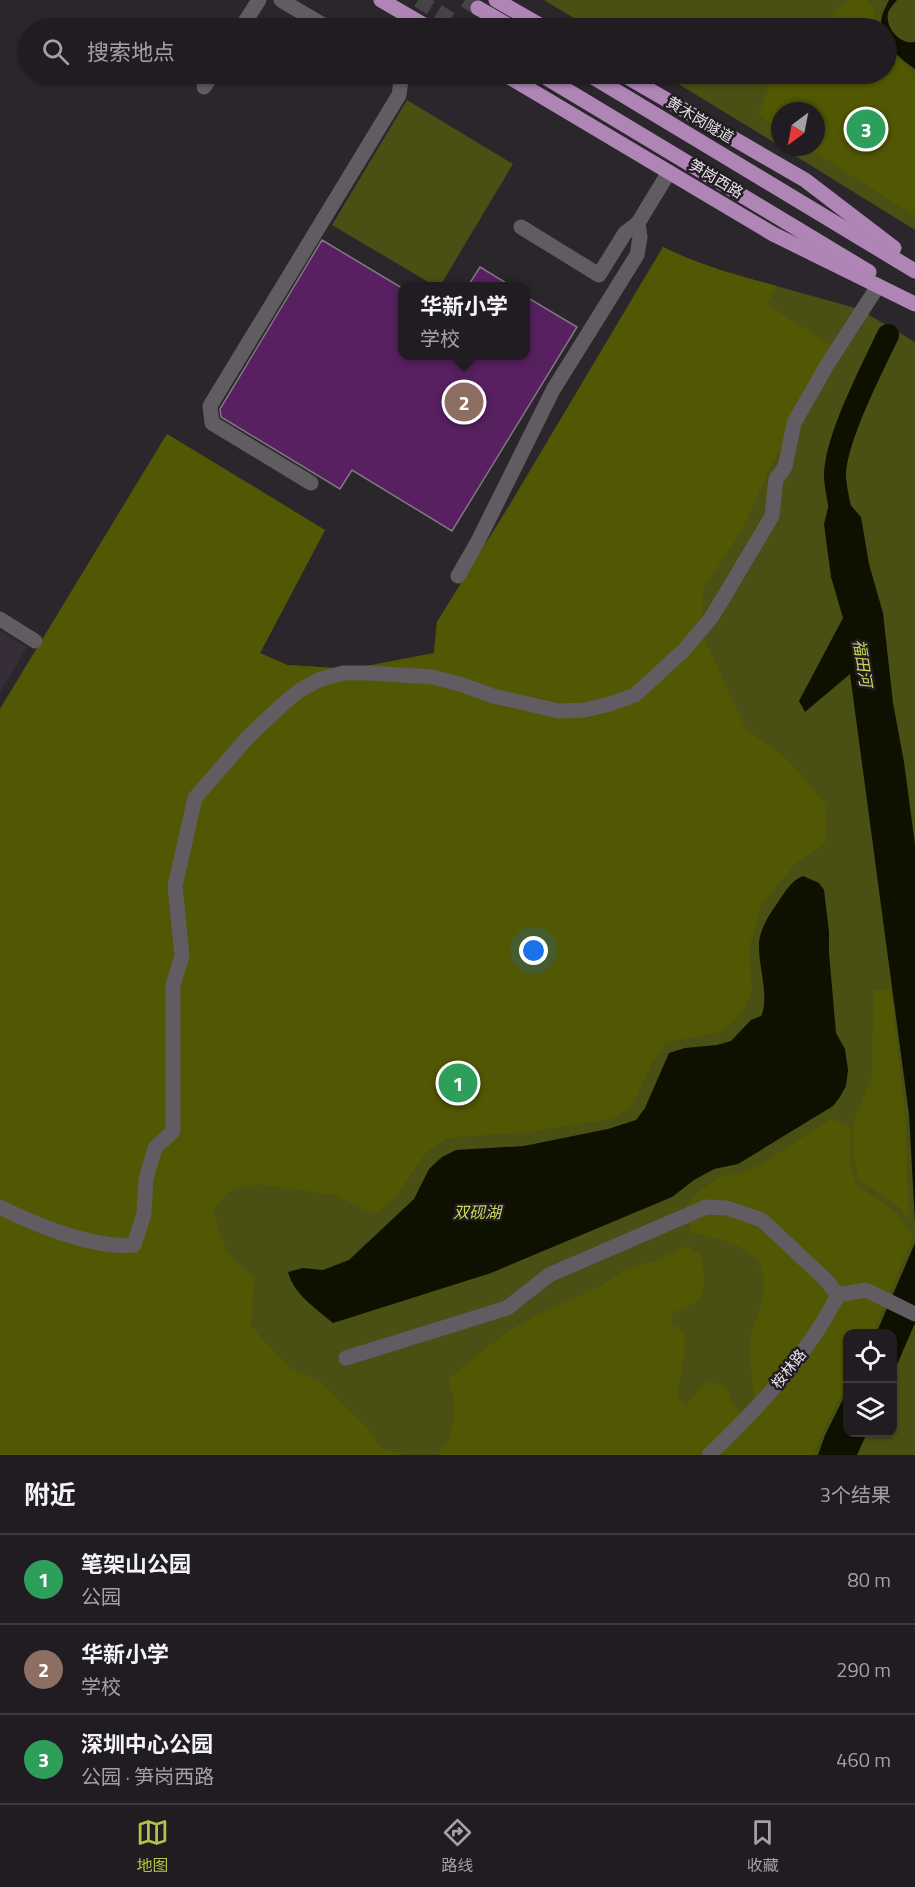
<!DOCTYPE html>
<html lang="zh">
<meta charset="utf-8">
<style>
:root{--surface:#201c21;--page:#28252a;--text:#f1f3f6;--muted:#a2a1a5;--line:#3d3a3f;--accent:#b6c149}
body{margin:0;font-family:"Titillium Web","Noto Sans SC",sans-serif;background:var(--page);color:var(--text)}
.controls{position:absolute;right:18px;bottom:18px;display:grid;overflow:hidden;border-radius:12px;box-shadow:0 2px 4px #0004}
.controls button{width:54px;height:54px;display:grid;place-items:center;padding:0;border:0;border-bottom:2px solid var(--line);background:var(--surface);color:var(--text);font:30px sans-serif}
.compass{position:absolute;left:771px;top:102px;width:54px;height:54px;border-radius:50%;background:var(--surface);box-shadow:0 2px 4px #0004;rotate:212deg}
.you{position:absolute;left:534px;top:951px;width:21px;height:21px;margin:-15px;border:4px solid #fff;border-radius:50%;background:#1a73e8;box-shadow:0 0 0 9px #1a73e833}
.badge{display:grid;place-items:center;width:39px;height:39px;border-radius:50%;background:var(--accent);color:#fff;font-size:20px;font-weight:700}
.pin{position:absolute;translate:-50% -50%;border:3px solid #fff;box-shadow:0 2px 6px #0006}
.popup{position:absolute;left:398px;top:282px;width:132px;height:78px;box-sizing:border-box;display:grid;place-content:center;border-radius:12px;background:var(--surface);filter:drop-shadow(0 2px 4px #0005);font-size:20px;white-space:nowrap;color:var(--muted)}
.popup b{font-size:22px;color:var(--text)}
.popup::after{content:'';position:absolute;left:50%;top:100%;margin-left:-12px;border:12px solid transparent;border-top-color:var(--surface)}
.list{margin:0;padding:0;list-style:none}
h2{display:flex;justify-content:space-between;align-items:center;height:78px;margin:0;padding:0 24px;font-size:26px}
h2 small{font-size:20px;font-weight:400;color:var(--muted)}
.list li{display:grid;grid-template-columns:39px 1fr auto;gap:18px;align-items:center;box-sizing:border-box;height:90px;padding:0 24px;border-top:2px solid var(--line)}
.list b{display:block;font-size:22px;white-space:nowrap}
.list p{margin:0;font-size:20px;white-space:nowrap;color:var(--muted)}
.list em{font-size:20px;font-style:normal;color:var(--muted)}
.icon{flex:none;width:33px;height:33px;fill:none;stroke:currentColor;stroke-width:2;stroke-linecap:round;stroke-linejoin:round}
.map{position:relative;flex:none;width:915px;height:1455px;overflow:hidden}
.search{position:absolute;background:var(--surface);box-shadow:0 2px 4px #0004;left:18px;right:18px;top:18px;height:66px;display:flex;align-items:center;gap:15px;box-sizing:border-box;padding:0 21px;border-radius:33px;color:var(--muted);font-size:22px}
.sheet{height:348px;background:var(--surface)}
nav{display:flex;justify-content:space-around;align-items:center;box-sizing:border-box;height:84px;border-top:2px solid var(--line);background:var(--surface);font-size:16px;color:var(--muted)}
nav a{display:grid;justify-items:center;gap:3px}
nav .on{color:var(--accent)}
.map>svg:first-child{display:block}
</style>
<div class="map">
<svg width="915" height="1455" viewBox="0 0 915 1455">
<rect width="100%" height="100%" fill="#2b252c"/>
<!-- built -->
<path fill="#372d39" d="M0 631 27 647 0 692Z"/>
<!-- green -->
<g fill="#4a4f14" fill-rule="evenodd">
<path d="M544 0H915V230L781 147H816V111H780V146L662 74H886V28H590Z"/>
<path d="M407 100 513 164 440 286H435L332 225Z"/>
<path d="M663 247 691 260 719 270 859 309 915 342V1455H0V709L167 434 325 530 260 653 287 665 351 669 434 653 437 622 509 506ZM848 1334H892V1432H848Z"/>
</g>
<!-- forest -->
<g fill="#515703">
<path d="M850 0H868L875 10 874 28H837L833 12Z"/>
<path d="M887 47 915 74V216L807 147H816V111H780V129L758 115 774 74H886Z"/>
<path d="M663 247C700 265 738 276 777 286L767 304 840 351 772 464 743 528 703 590 702 633 746 730 787 759 826 805 825 843 795 864 762 904 749 948 752 991 742 1013 723 1031 666 1043 653 1062 632 1107 612 1119 529 1132 446 1138 424 1155 395 1198 374 1214 334 1195 257 1184 229 1191 213 1210 226 1252 254 1277 251 1326 290 1368 320 1382 368 1428 380 1447 406 1455H0V709L167 434 325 530 260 653 287 665 351 669 434 653 437 622 509 506Z"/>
<path d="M873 990H891L905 1113 909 1221 898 1206 859 1180 854 1159V1120L872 1076Z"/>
<path d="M831 1119 851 1127 850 1162 856 1184 897 1213 913 1237 873 1333 848 1334 847 1384 824 1429 814 1455H437L449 1439 454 1415V1401L448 1379 504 1334 533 1317 597 1288 627 1269 658 1260 686 1246 701 1255C707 1286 708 1304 673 1312L671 1324 685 1333 684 1360 677 1391 679 1399 686 1406 699 1389 708 1382 726 1386 733 1404 749 1424C751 1417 755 1408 754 1401 753 1382 750 1362 750 1341 751 1329 758 1317 761 1306 775 1246 735 1245 691 1232L685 1207 701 1190 721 1176 738 1174 763 1163Z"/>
</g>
<!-- water -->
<g fill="#0e1000">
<path d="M889 0H897C894 4 889 9 888 13 885 28 900 45 915 42V69C900 58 886 49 886 28H882C879 17 885 9 889 0Z"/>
<path d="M847 501 861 517 869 564 883 613 893 703 904 762 915 845V1223L909 1114 850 674 805 712 799 701 843 618 831 577 824 524 829 504Z"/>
<path d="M803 876 819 883 824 890 829 932V953L836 1033 845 1049 848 1070 846 1086 840 1097 833 1106 738 1164 714 1169 694 1180 672 1197 491 1273 333 1323C316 1308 294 1295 288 1272L303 1268 323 1270 349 1260 414 1199 429 1169 442 1157 456 1150 524 1146 608 1129 636 1120 645 1108 669 1053 685 1048 717 1045 731 1041 751 1020 761 1016C770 998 758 966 759 943 760 928 770 914 778 902 787 889 790 882 803 876Z"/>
<path d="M915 1243V1323L893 1374 892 1334H876Z"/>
<path d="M847 1391 848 1432 867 1433 857 1455H818L825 1435Z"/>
</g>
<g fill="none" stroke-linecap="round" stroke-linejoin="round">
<!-- river -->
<path stroke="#0e1000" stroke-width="22" d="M845 532C842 514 836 495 835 477 834 441 872 369 888 335"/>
</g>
<!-- building -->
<g fill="#582061" stroke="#7f7980" stroke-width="1.5">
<path d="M322 240 402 288V356H525V296L577 327 452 531 352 470 340 489 221 417 220 409Z"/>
<path d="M480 267 511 286H468Z"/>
</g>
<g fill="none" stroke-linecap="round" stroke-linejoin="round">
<!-- major-tunnel -->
<g stroke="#474248" stroke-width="15" stroke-dasharray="15 8" stroke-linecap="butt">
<path d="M418 0 465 28"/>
<path d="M465 0 478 8"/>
</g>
<!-- minor -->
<g stroke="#615b62" stroke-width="15">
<path d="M281 0 328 28"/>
<path d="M241 28 259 0"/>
<path d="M204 87 213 74"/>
<path d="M521 227 599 275 625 233 638 223"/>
<path d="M311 483 212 423 210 406 399 95 402 74"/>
<path d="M458 576 477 543 553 390 637 255 640 237 638 223 669 172"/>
<path d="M0 619 35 641"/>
<path d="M0 1207C35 1225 95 1249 134 1245L144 1214 146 1179 155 1148 173 1131V985L182 956 175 886 195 798 248 737 283 704 300 690 321 679 343 673H369L433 677 463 685 493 696 559 711 585 710 610 704 635 695 684 650 711 618 725 595 772 516 776 479 785 467 794 423 827 365 878 286"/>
<path d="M346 1358 507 1308 549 1275 706 1207 727 1208 762 1220 827 1281 838 1295"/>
<path d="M709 1455C759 1407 806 1358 838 1295L866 1290 915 1314"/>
</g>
<!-- major -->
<g stroke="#ae85b5" stroke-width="15">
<path d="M381 0 429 28"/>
<path d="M496 0 545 28"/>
<path d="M478 8 513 28"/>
<path d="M504 74 773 234 915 304"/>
<path d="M540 74 869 272"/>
<path d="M588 74 915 271"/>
<path d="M622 74 805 180 894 248"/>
</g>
</g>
<g text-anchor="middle" stroke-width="5" stroke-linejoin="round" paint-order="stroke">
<!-- street labels -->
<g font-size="15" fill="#e6e3e7" stroke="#211c22">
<text transform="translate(700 120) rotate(31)" y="5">黄木岗隧道</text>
<text transform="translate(716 179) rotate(31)" y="5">笋岗西路</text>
<text transform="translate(789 1369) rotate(-51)" y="5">桉林路</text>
</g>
<!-- water labels -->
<g font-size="16" font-style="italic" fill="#cad757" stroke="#211c22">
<text transform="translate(863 663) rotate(81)" y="6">福田河</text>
<text x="477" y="1218">双砚湖</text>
</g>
</g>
</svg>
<div class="controls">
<button><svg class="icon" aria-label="locate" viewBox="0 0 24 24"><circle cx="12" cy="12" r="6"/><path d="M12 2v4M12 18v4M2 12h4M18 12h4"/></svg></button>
<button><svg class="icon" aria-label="layers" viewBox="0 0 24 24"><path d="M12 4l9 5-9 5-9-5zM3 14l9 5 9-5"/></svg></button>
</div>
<svg class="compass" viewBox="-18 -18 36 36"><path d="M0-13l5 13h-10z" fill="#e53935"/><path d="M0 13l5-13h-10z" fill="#a2a1a5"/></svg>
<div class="you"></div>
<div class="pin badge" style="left:458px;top:1083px;background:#2e9e5b">1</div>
<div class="pin badge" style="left:464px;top:402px;background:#8d6e63">2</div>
<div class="popup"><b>华新小学</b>学校</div>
<div class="pin badge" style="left:866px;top:129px;background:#2e9e5b">3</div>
<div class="search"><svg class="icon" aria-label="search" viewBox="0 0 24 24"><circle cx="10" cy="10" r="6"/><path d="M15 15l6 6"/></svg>搜索地点</div>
</div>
<section class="sheet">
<h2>附近<small>3个结果</small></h2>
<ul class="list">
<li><span class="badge" style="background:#2e9e5b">1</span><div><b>笔架山公园</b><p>公园</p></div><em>80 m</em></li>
<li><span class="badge" style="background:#8d6e63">2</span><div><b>华新小学</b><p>学校</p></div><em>290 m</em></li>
<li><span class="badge" style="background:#2e9e5b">3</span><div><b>深圳中心公园</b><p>公园 · 笋岗西路</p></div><em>460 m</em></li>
</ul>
</section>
<nav>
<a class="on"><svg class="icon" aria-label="map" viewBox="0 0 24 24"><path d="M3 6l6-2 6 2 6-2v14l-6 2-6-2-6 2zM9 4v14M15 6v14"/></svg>地图</a>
<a><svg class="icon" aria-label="directions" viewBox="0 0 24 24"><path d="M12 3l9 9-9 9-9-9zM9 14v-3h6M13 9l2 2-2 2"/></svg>路线</a>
<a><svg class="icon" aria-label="saved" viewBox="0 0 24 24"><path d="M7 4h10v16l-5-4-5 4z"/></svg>收藏</a>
</nav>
